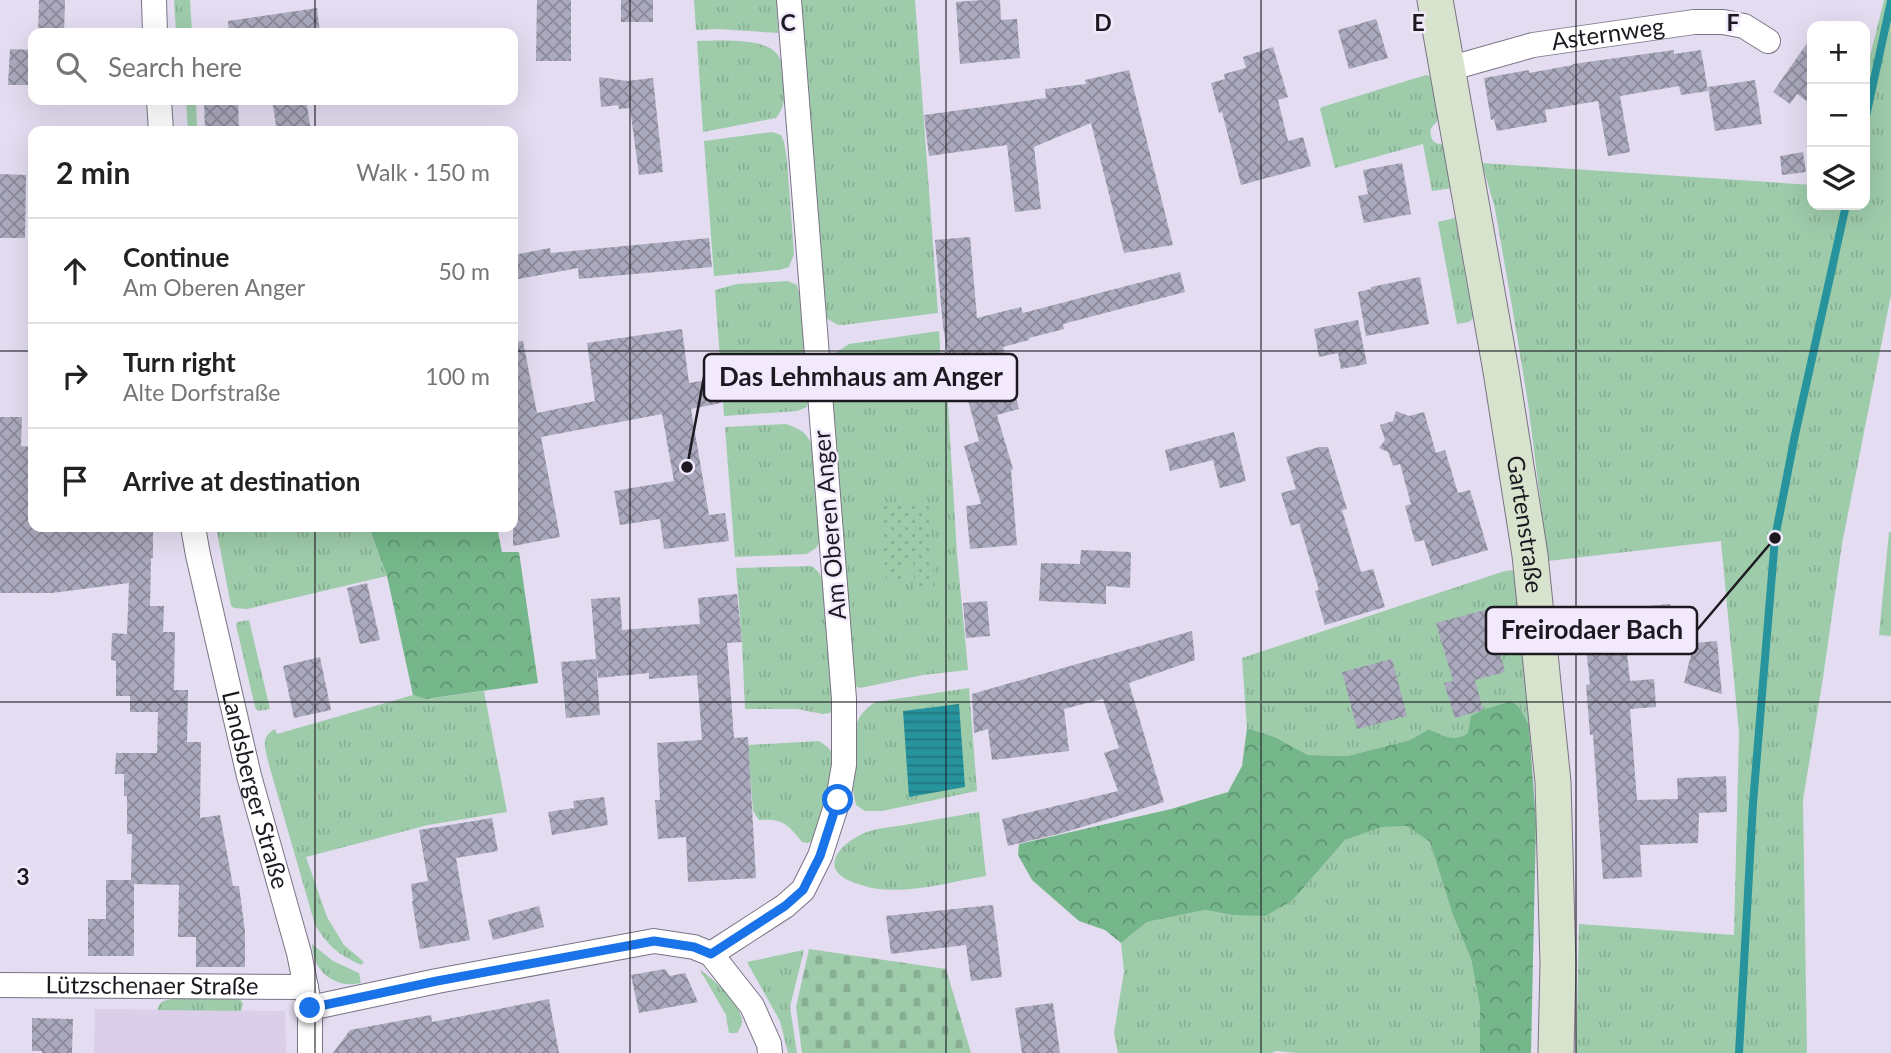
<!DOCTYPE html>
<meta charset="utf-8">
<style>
:root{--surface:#fff;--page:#f2f2f2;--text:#222;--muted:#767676;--line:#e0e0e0}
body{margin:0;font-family:Lato,sans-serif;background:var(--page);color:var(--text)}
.controls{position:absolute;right:21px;top:21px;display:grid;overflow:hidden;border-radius:14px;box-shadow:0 7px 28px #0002}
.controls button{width:63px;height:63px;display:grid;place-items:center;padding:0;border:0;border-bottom:2px solid var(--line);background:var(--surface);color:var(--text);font:35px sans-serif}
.stop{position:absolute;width:21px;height:21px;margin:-16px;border:5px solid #1a73e8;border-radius:50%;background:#fff}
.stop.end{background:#1a73e8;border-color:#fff;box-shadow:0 2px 7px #0008}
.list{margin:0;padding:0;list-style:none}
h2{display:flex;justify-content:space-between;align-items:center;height:91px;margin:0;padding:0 28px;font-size:30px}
h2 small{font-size:23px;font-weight:400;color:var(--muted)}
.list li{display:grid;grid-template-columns:46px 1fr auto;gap:21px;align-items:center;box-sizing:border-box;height:105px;padding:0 28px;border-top:2px solid var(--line)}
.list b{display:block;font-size:26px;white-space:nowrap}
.list p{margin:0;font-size:23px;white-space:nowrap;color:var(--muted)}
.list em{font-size:23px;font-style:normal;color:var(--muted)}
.icon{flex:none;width:38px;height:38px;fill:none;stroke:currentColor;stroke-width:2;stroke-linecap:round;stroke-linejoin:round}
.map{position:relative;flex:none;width:1891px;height:1053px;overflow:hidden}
.search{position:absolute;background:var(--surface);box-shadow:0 7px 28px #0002;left:28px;top:28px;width:490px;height:77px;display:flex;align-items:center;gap:18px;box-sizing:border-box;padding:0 24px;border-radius:14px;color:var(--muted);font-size:26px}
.panel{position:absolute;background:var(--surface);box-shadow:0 7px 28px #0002;left:28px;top:126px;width:490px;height:406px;border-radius:14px}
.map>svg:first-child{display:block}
</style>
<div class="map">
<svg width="1891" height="1053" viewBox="0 0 1891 1053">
<defs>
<pattern id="grass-tufts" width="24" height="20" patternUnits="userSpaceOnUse" patternTransform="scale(1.75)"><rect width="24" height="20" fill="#9eccab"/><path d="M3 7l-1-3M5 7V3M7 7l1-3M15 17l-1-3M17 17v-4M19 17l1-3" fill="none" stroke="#88af93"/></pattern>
<pattern id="forest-crowns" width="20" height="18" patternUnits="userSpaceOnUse" patternTransform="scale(1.75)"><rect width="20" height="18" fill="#75b78a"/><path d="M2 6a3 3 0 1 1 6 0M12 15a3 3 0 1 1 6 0" fill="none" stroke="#5f9470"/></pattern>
<pattern id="cemetery-stones" width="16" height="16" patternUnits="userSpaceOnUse" patternTransform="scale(1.75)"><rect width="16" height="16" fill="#9eccab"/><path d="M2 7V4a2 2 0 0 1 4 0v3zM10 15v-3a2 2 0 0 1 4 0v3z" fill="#88af93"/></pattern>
<pattern id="park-dots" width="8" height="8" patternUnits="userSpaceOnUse" patternTransform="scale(1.75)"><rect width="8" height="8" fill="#9eccab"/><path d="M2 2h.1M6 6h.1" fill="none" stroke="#88af93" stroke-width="1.8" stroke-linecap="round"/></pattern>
<pattern id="water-rules" width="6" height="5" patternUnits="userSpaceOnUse" patternTransform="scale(1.75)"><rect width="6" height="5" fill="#27939d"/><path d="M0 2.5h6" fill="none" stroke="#217780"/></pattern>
<pattern id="building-cross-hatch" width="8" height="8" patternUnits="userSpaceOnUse" patternTransform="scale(1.75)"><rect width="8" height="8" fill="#aba9bd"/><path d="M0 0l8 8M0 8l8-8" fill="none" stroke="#8a8999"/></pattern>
</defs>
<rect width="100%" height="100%" fill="#e4dcf0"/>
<!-- built -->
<path fill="#dacee9" d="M95 1009 285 1011 286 1053H94Z"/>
<!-- grass -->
<g fill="url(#grass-tufts)">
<path d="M174 0H190L192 33H176Z"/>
<path d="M694 0H777L778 33 718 29 696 30Z"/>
<path d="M802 0H915L938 313 843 325H838L826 318 799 5Z"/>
<path d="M1884 0H1891V295L1842 544 1823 678 1803 800 1807 1053H1576L1579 924 1734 935 1739 733 1721 541 1548 561 1528 403 1514 318 1495 209 1482 163 1812 185V205H1865V76Z"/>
<path d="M697 41C717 41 764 37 777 54 783 61 782 73 783 81 785 96 786 105 776 118L703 132Z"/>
<path d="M1426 75 1430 76 1433 79 1440 118 1431 128C1429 137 1433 145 1443 144L1444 146 1452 188 1432 191 1423 144 1335 168 1320 109 1322 107Z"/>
<path d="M186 100H196L197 131H188Z"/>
<path d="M772 132 781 135 784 142 787 160 794 254 789 267 779 270 714 276 704 141Z"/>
<path d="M1455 218 1473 318 1469 322 1457 324 1438 222Z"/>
<path d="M788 281 797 285 802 307 809 396 807 407 797 411 724 416 715 290 737 284Z"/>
<path d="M939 331 941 361 948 404 957 554 968 670 923 675 860 688 855 686 852 675 828 370 834 354 849 344Z"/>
<path d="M786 424C802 430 806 432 813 447L820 542 816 548 807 554 735 557 725 427Z"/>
<path d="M216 527H369L387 576 247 609 234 608 231 606Z"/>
<path d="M1889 532H1891V636L1879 635Z"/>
<path d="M811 566C821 572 822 577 824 588L834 709 830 713 823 714 797 709H745L742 642 736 568Z"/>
<path d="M1514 570 1522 620 1529 725 1519 707 1461 738H1448L1429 729 1410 740 1347 756 1308 755 1275 737 1247 728 1242 658 1505 571Z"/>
<path d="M249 620 270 709 258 711 255 707 236 625 237 622Z"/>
<path d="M969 688 977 791 882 811H865L856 805 853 791 855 729C858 716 864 710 875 702Z"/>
<path d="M484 691 507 812 428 825 306 857 327 917 344 945 364 962 361 965C338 954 329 947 315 925L269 765C266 750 259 737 275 729L277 734 413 695 427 699Z"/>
<path d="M819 741C825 745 832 749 833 757 836 772 820 822 816 839L808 843 802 842C788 824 782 818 759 820L753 811 748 745Z"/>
<path d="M979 812 986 876C941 883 891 901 848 880 840 876 832 870 835 860 838 847 856 836 867 832 878 828 892 827 904 825 929 821 954 816 979 812Z"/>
<path d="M1382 826H1406L1430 842 1452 913 1471 959 1480 1007V1053H1297L1277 1051 1271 1053H1118L1114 1033 1124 971 1121 943 1147 922 1205 910 1232 915 1293 900 1345 840Z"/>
<path d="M312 944 333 961 359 973 361 983C335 989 312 971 312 944Z"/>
<path d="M804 950 790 1007 797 1053H788L780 1021 747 962Z"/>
<path d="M700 970C713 978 744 1007 742 1023 741 1028 739 1029 737 1033H729L726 1015Z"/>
<path d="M173 999H240L243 1004 241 1011 157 1010C160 1001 164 1000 173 999Z"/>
</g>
<!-- forest -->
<g fill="url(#forest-crowns)">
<path d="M369 527H497L502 552H519L538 683 426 699 413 695 387 576Z"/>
<path d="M1511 701 1519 707 1529 725 1536 823 1531 1053H1480V1007L1471 959 1452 913 1430 842 1406 826 1382 827 1345 840 1293 900 1265 916 1232 915 1205 910 1147 922 1121 943 1105 930 1079 921 1032 880 1018 855 1019 844 1171 809 1228 792 1242 766 1247 728 1275 737 1308 755 1347 756 1410 740 1429 729C1443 736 1455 743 1468 733L1471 716 1483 710Z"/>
</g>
<!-- cemetery -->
<path fill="url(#cemetery-stones)" d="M809 949 946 969 971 1053H802L796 1007Z"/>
<!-- park -->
<path fill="url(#park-dots)" d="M930 503 935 589 915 590 913 561 904 562 906 582 886 584 881 506Z"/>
<!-- water -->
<path fill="url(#water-rules)" d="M959 704 965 787 909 797 903 711Z"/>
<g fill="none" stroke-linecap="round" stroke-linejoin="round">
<!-- stream -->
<g stroke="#27939d" stroke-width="8">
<path d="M1865 121 1891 1"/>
<path d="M1739 1053 1753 803 1775 538 1795 435 1846 205"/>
</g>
</g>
<!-- building -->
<g fill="url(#building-cross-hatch)">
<path d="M39 0H65L64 33H38Z"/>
<path d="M537 0H571V61H536Z"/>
<rect x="621" y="0" width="32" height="22"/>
<path d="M983 0H1000L1001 20 1017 19 1020 58 960 64 956 2Z"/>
<path d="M317 8 320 33H229L228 21Z"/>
<path d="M1376 19 1388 58 1349 69 1338 30Z"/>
<path d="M1812 36V105L1797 94 1790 104 1773 92Z"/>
<path d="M1273 47 1288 97 1278 100 1288 141 1303 137 1311 166 1241 185 1222 112 1219 113 1211 83 1225 79 1224 74 1246 68 1243 57Z"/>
<path d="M10 49 33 50V85H8Z"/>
<path d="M1674 50V54L1701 50 1708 91 1681 95 1679 86 1620 96 1630 152 1608 156 1598 101 1545 110 1547 122 1497 131 1494 119 1491 120 1484 78 1529 70V73L1573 65V64Z"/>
<path d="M1129 70 1173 245 1124 253 1091 123 1034 147 1041 209 1015 212 1007 145 929 156 924 115 1046 98 1045 89 1086 84 1085 80Z"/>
<path d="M599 77 627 81 653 78 663 172 639 175 630 108 619 109 618 105 601 107Z"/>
<path d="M1755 80 1762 124 1715 131 1708 87Z"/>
<path d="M204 100H238L239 131H205Z"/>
<path d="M272 100H306L311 131H277Z"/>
<path d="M1803 152 1806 172 1782 175 1780 156Z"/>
<path d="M1402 163 1411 214 1364 223 1358 196 1368 194 1363 170Z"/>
<path d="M0 174 26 175 25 238H0Z"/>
<path d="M970 237 977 318 1021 307 1023 313 1180 272 1185 292 1063 324 1064 329 1029 338V340L1003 347 1019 409 997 415 1013 469 1011 470 1017 545 970 549 966 506 981 504 964 446 979 441 957 359 949 361 943 326 935 240Z"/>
<path d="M709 238 712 267 579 279 578 268 513 280V255L550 248 551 253Z"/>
<path d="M1420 277 1429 324 1366 336 1358 292 1371 289V287Z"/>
<path d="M1358 320 1367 364 1341 369 1338 353 1319 357 1314 329Z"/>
<path d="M682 329 689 383 717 378 721 403 691 409 709 515 725 513 729 541 664 549 660 519 620 525 614 491 674 481 662 414 541 437 560 537 513 546V342L523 341 537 413 595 401 587 343Z"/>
<path d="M1396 411 1409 416 1424 412 1436 453 1445 450 1458 493 1470 490 1488 550 1432 566 1424 540 1415 542 1405 506 1411 504 1400 464 1393 466 1388 452 1379 448 1385 440 1380 425 1393 421Z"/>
<path d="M0 417H22L21 446 33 447V527H153V558H151L150 606H164L163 632H175L174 690H188L187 742H201L200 818 220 815 233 886H239L245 931V967H196V937H178L179 885 134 884V956H88V919H106V880H131L132 834H127V796H124V774H115L116 753H157L158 712H130V696H116V661L111 660 112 633 127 634 129 583 52 593H0Z"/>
<path d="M1234 432 1246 481 1220 488 1213 460 1170 471 1165 450Z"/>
<path d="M1319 447H1328L1347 509 1342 510 1361 572 1373 569 1385 607 1325 625 1315 591 1319 590 1299 523 1291 526 1281 493 1296 489 1286 457Z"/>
<path d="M1081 550 1131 552 1130 588 1106 586V604L1039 601 1041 563 1080 564Z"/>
<path d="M367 583 380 640 360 644 347 588Z"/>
<path d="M737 594 742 642 727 643 734 738 748 737 756 878 688 882 686 837 658 839 655 800H660L657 743 702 740 697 675 649 679V673L598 678 596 662 600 715 566 718 561 662 596 659 591 599 620 597 622 630 700 624 698 598Z"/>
<path d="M987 601 990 636 966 638 963 603Z"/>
<path d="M1669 604 1686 618 1677 629 1625 635 1630 681 1654 679 1656 707 1630 709 1637 800 1678 799 1677 778 1726 776 1727 812 1699 813 1698 843 1640 845 1642 877 1603 879 1593 735H1590L1586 685 1590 684 1582 612Z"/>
<path d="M1489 609 1505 672 1475 680 1483 710 1455 718 1444 683 1453 681 1436 623Z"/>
<path d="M1192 631 1195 660 1129 683 1164 802 1062 833 1008 846 1002 819 1118 791 1104 753 1119 748 1103 699 1064 709 1069 751 992 760 988 729 974 733 972 694Z"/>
<path d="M1717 641 1722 694 1684 683 1694 643Z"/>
<path d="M320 657 331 710 294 718 283 666Z"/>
<path d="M1392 659 1407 716 1357 729 1342 672Z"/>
<path d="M604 797 608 825 552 835 548 812 574 808 573 801Z"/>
<path d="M492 818 498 851 456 858 470 940 420 949 412 901H413L411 884 428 881 419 830Z"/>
<path d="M993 905 1002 977 971 981 966 945 891 954 886 916Z"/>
<path d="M539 906 544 927 493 940 488 920Z"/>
<path d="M665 969 670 976 685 973 698 1002 639 1013 631 975Z"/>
<path d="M549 999 559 1053H333L350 1030 431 1015 432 1022Z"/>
<path d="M1053 1003 1060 1053H1022L1015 1008Z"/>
<path d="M32 1018 73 1019 72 1053H42V1051H32Z"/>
</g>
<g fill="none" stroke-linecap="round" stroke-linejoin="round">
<defs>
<g id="street">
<path d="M154 0 155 33"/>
<path id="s1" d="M1448 69 1533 45 1694 22H1723L1744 26 1768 41"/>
<path d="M159 100 161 131"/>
<path id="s2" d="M193 527 198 555 249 776 299 953 310 1008V1053"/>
<path d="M711 954 785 906 803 890 820 856 838 800 844 765V699L789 0"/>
<path id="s3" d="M0 985 306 987"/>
<path d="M310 1008 437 981 654 941 694 947 711 954 752 1006 769 1044 770 1053"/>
</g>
<g id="secondary">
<path id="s4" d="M1435 0 1501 371 1530 555 1553 782 1558 964 1556 1053"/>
</g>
</defs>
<!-- street casing -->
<use href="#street" stroke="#7a7385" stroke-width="26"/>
<!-- secondary casing -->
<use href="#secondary" stroke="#7a7385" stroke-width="37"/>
<!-- street -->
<use href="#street" stroke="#fff" stroke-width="24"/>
<!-- secondary -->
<use href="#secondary" stroke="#d8e3cd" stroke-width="35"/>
</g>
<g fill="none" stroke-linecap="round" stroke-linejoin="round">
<!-- route -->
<path stroke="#1a73e8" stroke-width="9" d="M310 1008 437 981 654 941 694 947 711 954 785 906 803 890 820 856 838 800"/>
</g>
<!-- grid -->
<path fill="none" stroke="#1c1920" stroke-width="2" stroke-opacity="0.55" d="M315 0V33M630 0V1053M946 0V1053M1261 0V1053M1576 0V1053M315 100V131M0 351H33M513 351H1891M315 527V1053M0 702H1891"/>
<g text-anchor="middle" stroke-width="5" stroke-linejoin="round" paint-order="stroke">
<!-- street labels -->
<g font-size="24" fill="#1c1920" stroke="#f2e9fd">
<text dy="8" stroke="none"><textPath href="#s1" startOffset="164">Asternweg</textPath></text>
<text dy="8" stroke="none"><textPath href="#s4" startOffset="532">Gartenstraße</textPath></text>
<text transform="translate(830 525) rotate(-95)" y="8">Am Oberen Anger</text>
<text dy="8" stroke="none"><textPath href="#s2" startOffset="270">Landsberger Straße</textPath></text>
<text dy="8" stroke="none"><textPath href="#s3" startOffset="152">Lützschenaer Straße</textPath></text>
</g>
</g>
<g font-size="23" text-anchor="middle" font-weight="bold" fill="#1c1920" stroke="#f2e9fd" stroke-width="5" stroke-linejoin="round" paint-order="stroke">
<text x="788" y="31">C</text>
<text x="1103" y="31">D</text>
<text x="1418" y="31">E</text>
<text x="1733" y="31">F</text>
<text x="23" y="885">3</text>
</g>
<!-- callouts -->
<path fill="none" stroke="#1c1920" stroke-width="2.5" d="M687 467L704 377M1775 538L1697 630"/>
<g fill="#1c1920" stroke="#f2e9fd" stroke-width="2.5">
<circle cx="687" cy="467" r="7"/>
<circle cx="1775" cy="538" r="7"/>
</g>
<g fill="#f2e9fd" stroke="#1c1920" stroke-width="2.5">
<rect x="704" y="354" width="313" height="47" rx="7"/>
<rect x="1486" y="607" width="211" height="47" rx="7"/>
</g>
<g font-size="26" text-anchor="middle" font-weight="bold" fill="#1c1920">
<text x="861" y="386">Das Lehmhaus am Anger</text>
<text x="1592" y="639">Freirodaer Bach</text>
</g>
</svg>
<div class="controls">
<button>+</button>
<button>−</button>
<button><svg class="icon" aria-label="layers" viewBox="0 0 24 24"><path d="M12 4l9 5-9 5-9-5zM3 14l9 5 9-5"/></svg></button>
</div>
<div class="stop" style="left:838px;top:800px"></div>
<div class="stop end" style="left:310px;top:1008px"></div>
<div class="search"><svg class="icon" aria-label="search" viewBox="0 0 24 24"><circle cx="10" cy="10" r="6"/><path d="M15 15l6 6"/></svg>Search here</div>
<section class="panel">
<h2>2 min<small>Walk · 150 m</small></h2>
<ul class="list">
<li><svg class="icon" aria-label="ahead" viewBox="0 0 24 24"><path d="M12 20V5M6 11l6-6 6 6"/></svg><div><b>Continue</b><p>Am Oberen Anger</p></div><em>50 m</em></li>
<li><svg class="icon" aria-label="right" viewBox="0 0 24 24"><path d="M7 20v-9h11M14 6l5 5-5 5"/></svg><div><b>Turn right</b><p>Alte Dorfstraße</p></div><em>100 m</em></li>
<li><svg class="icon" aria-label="arrive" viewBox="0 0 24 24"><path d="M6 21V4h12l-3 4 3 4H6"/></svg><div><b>Arrive at destination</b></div></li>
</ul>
</section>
</div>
